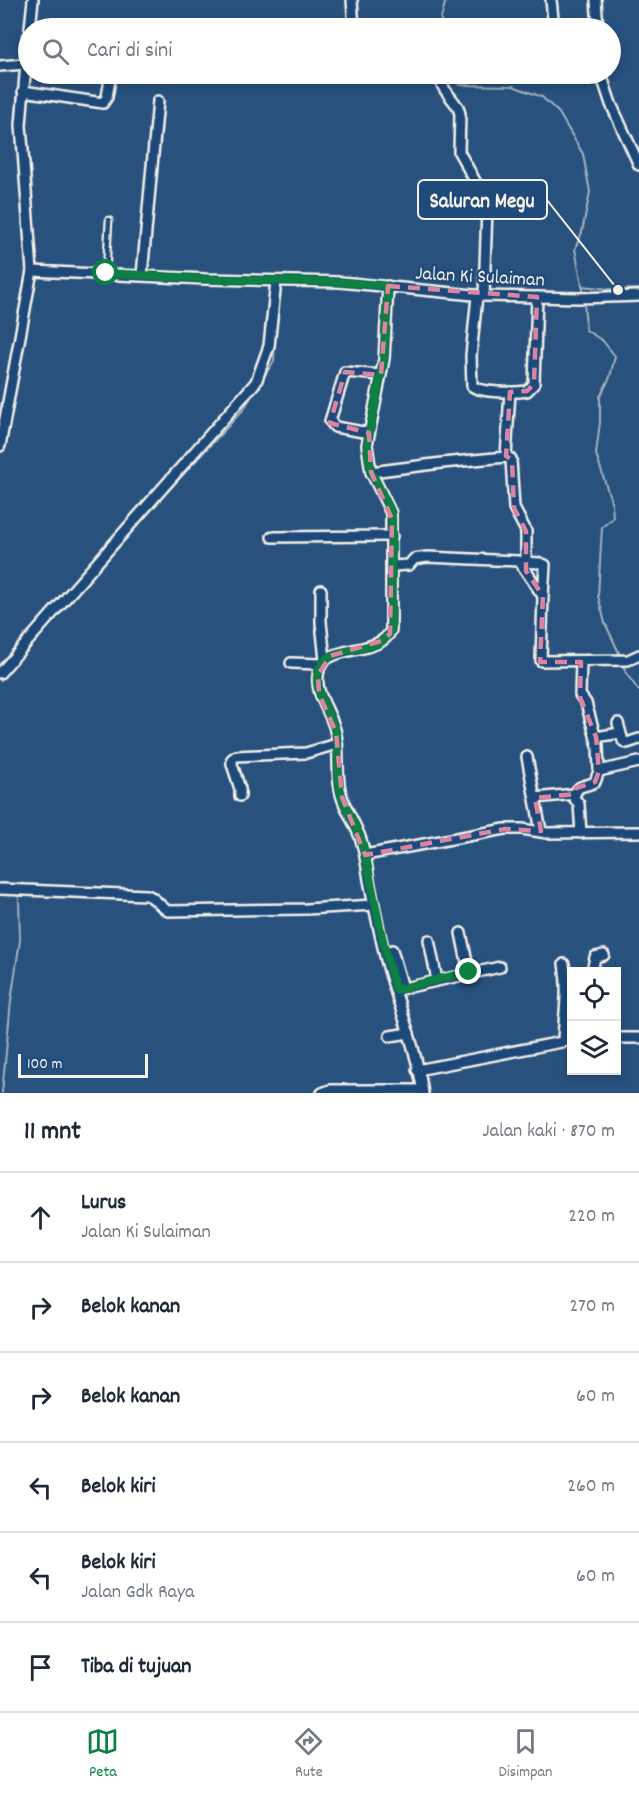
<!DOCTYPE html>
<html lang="id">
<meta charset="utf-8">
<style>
:root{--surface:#fff;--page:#f2f2f3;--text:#1f2937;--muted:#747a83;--line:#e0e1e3;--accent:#0b8043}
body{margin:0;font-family:Dekko,sans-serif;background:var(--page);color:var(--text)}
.controls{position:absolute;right:18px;bottom:18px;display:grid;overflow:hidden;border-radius:0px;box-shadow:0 3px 9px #0003}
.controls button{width:54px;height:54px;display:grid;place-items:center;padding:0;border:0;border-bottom:2px solid var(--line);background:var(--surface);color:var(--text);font:30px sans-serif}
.scale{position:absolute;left:18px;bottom:15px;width:130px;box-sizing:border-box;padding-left:6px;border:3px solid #f4f1e8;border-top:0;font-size:16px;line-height:21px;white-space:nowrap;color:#f4f1e8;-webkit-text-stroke:4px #1f4a7a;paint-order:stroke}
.stop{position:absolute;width:18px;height:18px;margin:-14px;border:4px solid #0b8043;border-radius:50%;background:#fff}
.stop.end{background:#0b8043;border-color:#fff;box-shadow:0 2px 6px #0008}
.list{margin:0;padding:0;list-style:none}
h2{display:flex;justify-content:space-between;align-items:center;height:78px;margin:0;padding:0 24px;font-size:26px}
h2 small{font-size:20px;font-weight:400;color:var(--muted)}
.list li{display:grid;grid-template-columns:39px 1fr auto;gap:18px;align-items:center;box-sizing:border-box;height:90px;padding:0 24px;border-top:2px solid var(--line)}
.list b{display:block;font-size:22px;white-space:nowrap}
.list p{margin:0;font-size:20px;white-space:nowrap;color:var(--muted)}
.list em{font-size:20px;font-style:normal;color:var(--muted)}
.icon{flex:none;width:33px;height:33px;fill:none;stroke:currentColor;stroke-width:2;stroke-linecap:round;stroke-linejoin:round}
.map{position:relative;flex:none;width:639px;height:1093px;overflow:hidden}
.search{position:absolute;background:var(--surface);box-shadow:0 3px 9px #0003;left:18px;right:18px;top:18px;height:66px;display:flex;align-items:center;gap:15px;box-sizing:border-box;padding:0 21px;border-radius:33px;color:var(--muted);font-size:22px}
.sheet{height:618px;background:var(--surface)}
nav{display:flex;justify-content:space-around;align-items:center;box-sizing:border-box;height:84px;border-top:2px solid var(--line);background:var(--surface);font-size:16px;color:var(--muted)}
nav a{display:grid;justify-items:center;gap:3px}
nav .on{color:var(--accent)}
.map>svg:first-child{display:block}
</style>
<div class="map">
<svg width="639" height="1093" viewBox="0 0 639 1093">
<rect width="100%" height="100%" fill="#28517e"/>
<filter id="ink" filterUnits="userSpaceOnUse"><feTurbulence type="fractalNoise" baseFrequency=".0167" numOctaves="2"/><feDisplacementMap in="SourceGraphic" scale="12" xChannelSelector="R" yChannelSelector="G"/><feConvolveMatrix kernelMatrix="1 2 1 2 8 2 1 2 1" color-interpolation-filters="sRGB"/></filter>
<g filter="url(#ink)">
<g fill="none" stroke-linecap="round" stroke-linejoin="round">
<!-- stream -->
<g stroke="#a4b2be" stroke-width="2">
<path d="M441 28V18L446 0"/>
<path d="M452 74 459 85 513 86 542 97 559 113 583 154 590 192 582 232 575 249 584 295"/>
<path d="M582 286 618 290 639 289"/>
<path d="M584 301 586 330 603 341 615 356 610 377 600 397V422L596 454 612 504 613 518 602 527 598 596 605 623 621 657"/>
<path d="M260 383 274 361 276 318"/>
<path d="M142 519 243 410 257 388"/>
<path d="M622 662 626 673 639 691"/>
<path d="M0 681 102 563"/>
<path d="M0 884 11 885"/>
<path d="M2 1093 11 1001 20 940 19 899 17 893"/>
</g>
<defs>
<path id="service" d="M106 273 109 220"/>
<g id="minor">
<path d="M352 0 354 28"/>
<path d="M551 0 554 28"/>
<path d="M596 0 598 28"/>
<path d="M30 28 33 0"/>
<path d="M0 66 25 64"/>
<path d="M436 74 445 90 458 107 460 114 459 152 485 199 487 208 484 296"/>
<path d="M601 74 611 104 639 165"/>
<path d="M23 91 103 103 107 97 111 74"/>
<path d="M32 271 205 279 340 282 484 296 579 298 639 296"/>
<path d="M142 275 158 101"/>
<path d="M388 286 384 359 367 445 371 472 391 513V630C380 657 326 643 319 670 313 693 330 709 335 730 341 751 335 773 341 794 345 810 356 824 361 840 365 853 367 867 369 880 374 906 379 931 385 956 397 1002 416 1046 423 1093"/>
<path d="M477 296 471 356 472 386C481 393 515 393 527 391L534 384 537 297"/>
<path d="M369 433 335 427 330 421 345 372 381 375"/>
<path d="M0 446 32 271 21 125 28 37"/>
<path d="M506 457 510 392"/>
<path d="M371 472 442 463 506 457 511 459 514 508 526 531V562"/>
<path d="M272 537 392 536"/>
<path d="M522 562 540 563 545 565 543 596"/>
<path d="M392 566 409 565 414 559 427 557 519 561 543 596 541 661 628 660 639 655"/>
<path d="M321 590V622L325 660"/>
<path d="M291 663 321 664"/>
<path d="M0 673 256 382 269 346 276 281"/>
<path d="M618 723 623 741 627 743 639 739"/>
<path d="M596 737 620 733"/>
<path d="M527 757 541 831"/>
<path d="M599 771 639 762"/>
<path d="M240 796V789L232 764V759L236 756 306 753 337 744"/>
<path d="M535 798 575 794"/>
<path d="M581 833 579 804 574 798C577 783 584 788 595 782L599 771 598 746 586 703 580 695 581 662"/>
<path d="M365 855 505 829H522L547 833 639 832"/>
<path d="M0 889 147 895C156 898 159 906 168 911L306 909 374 905"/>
<path d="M461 933 469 972"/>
<path d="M429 940 437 980"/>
<path d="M392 950 403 988"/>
<path d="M592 972 595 957 604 955"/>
<path d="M396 990 500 967"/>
<path d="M390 1036 409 1033"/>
<path d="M616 1038H639"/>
<path d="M563 1041C564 1013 569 992 564 964"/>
<path d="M417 1070 572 1040"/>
<path d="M322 1093 330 1090H422"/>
</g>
</defs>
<!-- service casing -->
<use href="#service" stroke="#f4f1e8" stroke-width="9"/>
<!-- minor casing -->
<use href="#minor" stroke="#f4f1e8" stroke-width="14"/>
<!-- service -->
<use href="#service" stroke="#1f4a7a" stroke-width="4.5"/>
<!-- minor -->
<use href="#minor" stroke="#1f4a7a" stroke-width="9"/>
</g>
</g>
<g fill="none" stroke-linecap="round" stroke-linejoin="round" filter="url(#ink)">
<!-- route -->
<path stroke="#0b8043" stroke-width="8" d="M106 273 205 279 340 282 388 286 384 359 367 445 371 472 390 509 392 519 391 630C381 656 332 644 321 665 309 687 329 710 335 730 341 749 336 769 340 789 343 808 357 824 362 843 375 892 380 941 396 990L469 972"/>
</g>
<!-- marked area -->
<path fill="none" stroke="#db84a2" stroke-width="4.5" stroke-dasharray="12 8" stroke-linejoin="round" d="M388 286 537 297 534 384 527 391 510 392 506 456 512 460 514 508 526 531V571L543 596 540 662H581L580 697 596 737 599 771 595 782 576 788 575 794 535 798 541 831 505 829 365 855 342 797 336 732 319 694 318 675 330 656 381 641 390 634 392 519 371 472 369 433 330 423 345 372 381 375Z"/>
<g text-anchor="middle" stroke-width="4.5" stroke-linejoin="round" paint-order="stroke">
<!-- street labels -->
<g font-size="20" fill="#f4f1e8" stroke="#1f4a7a">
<text transform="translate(480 275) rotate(3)" y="7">Jalan Ki Sulaiman</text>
</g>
</g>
<!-- callouts -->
<path fill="none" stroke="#f4f1e8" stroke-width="2" d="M618 290L547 200"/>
<circle fill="#f4f1e8" stroke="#1f4a7a" stroke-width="2" cx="618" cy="290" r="6"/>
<rect fill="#1f4a7a" stroke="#f4f1e8" stroke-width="2" x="418" y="180" width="129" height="39" rx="6"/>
<g font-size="21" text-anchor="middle" font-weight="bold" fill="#f4f1e8">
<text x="482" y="207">Saluran Megu</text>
</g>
</svg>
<div class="controls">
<button><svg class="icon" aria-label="locate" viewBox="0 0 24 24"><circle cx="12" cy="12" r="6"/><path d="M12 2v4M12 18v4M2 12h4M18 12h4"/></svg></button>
<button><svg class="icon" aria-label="layers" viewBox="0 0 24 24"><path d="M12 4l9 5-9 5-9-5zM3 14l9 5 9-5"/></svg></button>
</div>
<div class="scale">100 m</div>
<div class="stop" style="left:106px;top:273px"></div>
<div class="stop end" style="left:469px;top:972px"></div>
<div class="search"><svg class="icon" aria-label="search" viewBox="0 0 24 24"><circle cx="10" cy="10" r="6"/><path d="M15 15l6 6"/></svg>Cari di sini</div>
</div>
<section class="sheet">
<h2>11 mnt<small>Jalan kaki · 870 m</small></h2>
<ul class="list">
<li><svg class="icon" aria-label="ahead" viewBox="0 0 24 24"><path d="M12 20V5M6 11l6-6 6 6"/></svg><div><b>Lurus</b><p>Jalan Ki Sulaiman</p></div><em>220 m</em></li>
<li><svg class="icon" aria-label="right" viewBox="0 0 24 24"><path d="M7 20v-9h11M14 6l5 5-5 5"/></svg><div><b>Belok kanan</b></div><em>270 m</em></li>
<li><svg class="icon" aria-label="right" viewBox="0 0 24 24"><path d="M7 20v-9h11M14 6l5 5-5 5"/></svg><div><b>Belok kanan</b></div><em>60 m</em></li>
<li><svg class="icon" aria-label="left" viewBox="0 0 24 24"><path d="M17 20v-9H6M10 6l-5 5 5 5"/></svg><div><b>Belok kiri</b></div><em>260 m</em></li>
<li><svg class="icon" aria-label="left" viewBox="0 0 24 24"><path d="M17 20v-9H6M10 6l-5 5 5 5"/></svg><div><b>Belok kiri</b><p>Jalan Gdk Raya</p></div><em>60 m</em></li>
<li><svg class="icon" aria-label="arrive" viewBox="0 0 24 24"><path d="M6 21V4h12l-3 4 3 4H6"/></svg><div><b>Tiba di tujuan</b></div></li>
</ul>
</section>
<nav>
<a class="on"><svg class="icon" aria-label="map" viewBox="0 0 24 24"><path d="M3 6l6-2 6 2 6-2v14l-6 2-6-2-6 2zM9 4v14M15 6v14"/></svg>Peta</a>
<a><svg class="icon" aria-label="directions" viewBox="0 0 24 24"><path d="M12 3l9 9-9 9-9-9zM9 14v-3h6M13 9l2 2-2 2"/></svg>Rute</a>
<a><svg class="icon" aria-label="saved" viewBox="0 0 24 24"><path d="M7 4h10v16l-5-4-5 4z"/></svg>Disimpan</a>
</nav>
